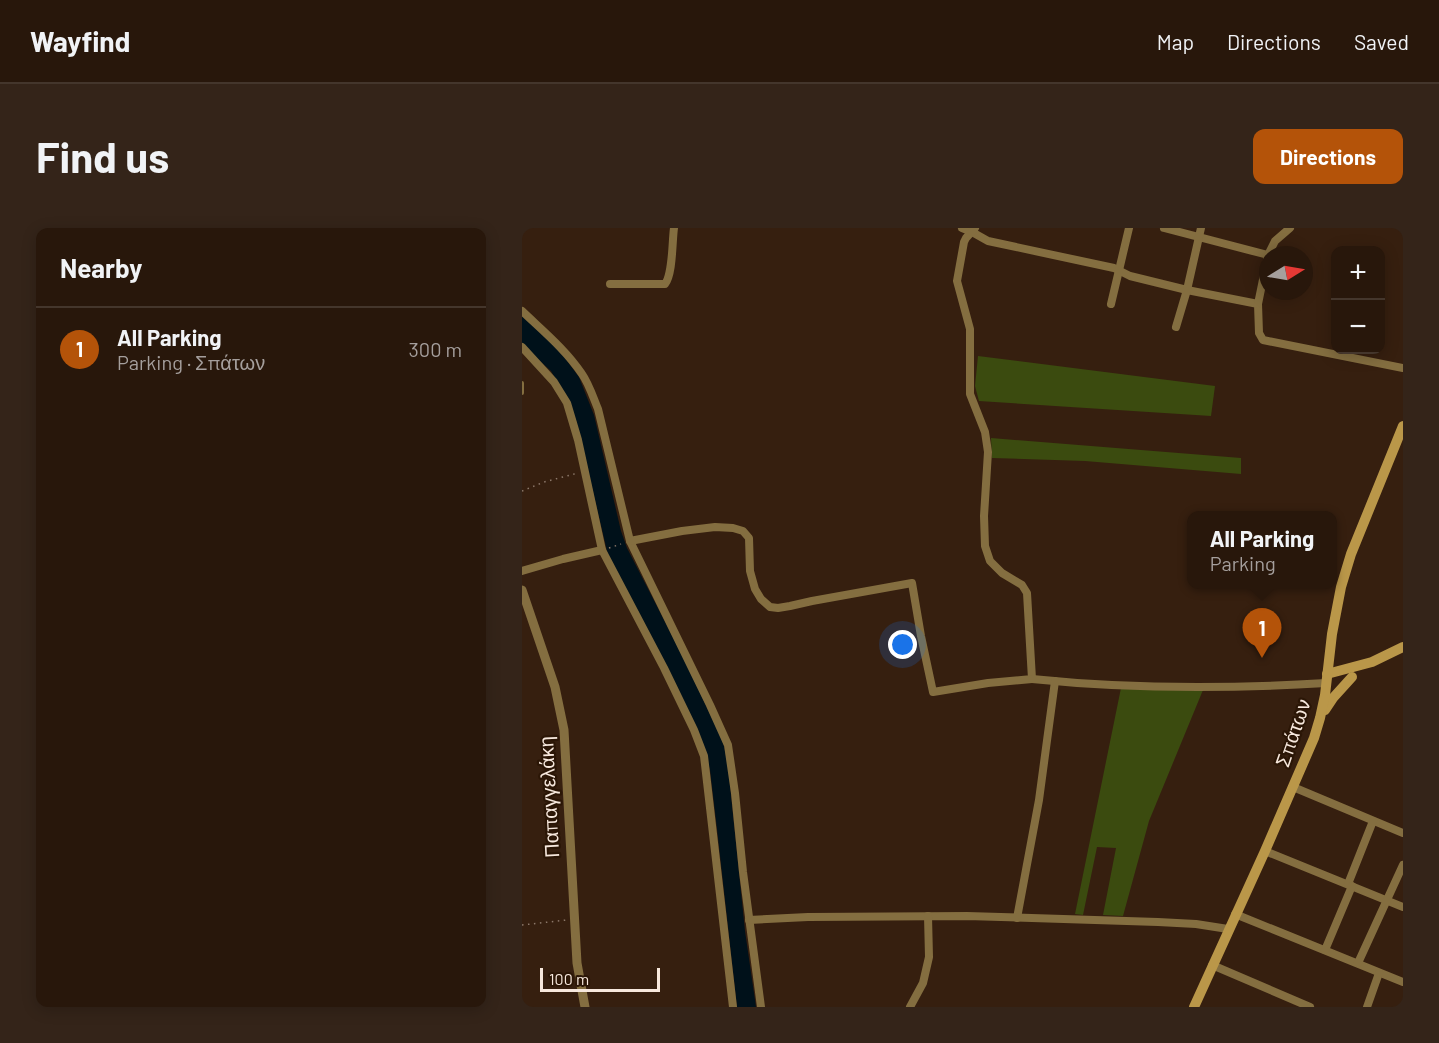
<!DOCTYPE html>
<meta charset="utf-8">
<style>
:root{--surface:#28170b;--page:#342419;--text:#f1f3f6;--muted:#a59f9d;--line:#44362c;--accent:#b45309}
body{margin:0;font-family:Barlow,sans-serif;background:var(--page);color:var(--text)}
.controls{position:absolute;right:18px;top:18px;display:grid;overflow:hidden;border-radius:12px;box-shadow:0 3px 15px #0003}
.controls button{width:54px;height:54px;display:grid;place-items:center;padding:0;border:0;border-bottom:2px solid var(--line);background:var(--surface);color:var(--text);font:30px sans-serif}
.compass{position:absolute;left:737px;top:18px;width:54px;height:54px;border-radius:50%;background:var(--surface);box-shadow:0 3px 15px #0003;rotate:79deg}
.scale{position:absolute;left:18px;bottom:15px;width:120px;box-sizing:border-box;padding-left:6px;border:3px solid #f7e8dd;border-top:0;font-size:16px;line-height:21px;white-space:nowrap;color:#f7e8dd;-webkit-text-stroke:4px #2b1606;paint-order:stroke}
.you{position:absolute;left:381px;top:417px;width:21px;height:21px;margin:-15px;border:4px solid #fff;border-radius:50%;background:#1a73e8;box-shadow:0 0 0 9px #1a73e833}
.badge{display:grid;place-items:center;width:39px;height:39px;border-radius:50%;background:var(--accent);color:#fff;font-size:20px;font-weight:700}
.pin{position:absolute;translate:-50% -50px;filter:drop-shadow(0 2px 3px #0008)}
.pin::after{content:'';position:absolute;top:32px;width:21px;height:18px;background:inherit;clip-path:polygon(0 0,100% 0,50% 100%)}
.popup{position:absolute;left:665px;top:283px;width:150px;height:78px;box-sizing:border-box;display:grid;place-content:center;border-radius:12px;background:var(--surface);filter:drop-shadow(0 2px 4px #0005);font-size:20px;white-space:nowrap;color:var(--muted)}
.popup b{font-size:22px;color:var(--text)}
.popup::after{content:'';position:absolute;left:50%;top:100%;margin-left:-12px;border:12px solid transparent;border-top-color:var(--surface)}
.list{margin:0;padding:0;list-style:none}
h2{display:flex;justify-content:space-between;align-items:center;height:78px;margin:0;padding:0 24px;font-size:26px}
h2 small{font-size:20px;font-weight:400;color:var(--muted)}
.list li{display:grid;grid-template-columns:39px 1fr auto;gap:18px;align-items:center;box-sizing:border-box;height:84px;padding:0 24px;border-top:2px solid var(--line)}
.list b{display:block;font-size:22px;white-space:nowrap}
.list p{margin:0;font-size:20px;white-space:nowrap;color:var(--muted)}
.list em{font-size:20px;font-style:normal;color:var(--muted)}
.map{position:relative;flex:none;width:881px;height:779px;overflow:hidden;border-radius:12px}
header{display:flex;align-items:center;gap:36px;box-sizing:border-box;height:84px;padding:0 30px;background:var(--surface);border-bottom:2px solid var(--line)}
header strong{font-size:28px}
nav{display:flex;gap:33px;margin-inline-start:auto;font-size:21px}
.intro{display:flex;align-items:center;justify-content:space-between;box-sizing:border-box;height:144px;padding:0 36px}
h1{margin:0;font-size:42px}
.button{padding:15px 27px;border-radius:12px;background:var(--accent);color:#fff;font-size:21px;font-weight:700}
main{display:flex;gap:36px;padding:0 36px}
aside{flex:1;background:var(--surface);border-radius:12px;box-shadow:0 3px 15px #0003}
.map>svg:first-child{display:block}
</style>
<header>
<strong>Wayfind</strong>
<nav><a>Map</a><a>Directions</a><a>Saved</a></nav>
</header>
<div class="intro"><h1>Find us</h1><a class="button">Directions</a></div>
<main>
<aside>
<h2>Nearby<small></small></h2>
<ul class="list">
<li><span class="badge">1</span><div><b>All Parking</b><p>Parking · Σπάτων</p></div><em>300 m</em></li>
</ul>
</aside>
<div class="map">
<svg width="881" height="779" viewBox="0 0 881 779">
<rect width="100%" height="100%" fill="#361f0f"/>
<!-- green -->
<g fill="#3b4b0f">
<path d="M456 128 693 158 689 188 457 173 453 158Z"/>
<path d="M469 210 719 230V246L563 233 470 230Z"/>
<path d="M599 460 681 462 627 593 601 688 581 687 594 620 575 619 561 687 553 686Z"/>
</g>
<!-- water -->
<path fill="#00111a" d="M0 88 37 122 57 149 72 187 99 303 105 320 160 427 197 505 202 518 206 538 223 703 234 779H215L195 601 188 542 183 524 86 327 54 192 47 174 29 143 0 117Z"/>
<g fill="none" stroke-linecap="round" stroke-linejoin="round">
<!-- path -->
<g stroke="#8c786a" stroke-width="1.5" stroke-dasharray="1.5 4.5" stroke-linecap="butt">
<path d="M0 263 22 254 56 245"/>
<path d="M87 320 99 316"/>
<path d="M0 697 45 692"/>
</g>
<!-- service -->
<path stroke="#846e40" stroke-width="4" d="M0 155V165"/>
<!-- minor -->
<g stroke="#846e40" stroke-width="8">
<path d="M440 0 450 4 466 13 592 40 608 48 665 62 736 76 737 105 741 112 881 140"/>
<path d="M642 0 746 27"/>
<path d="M88 56H143C151 46 150 14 152 0"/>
<path d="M589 76 607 0"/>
<path d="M736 76 746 27 753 13 768 0"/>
<path d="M0 83C21 103 44 122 60 146 67 156 71 169 76 181L108 313 188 477 206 517 213 565 221 644 239 779"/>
<path d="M654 99 665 62 679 0"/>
<path d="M0 119 32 154 45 175 56 212 80 322 142 440 172 502 182 528 211 779"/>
<path d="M108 313 160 303 193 299 211 300 221 303 227 310 228 343 233 361 239 371 248 379 256 380 268 378 290 373 390 355 399 408 411 464 466 455 510 451 505 365 500 357 480 345 468 333 463 318 462 288 466 224 463 204 448 166V101L435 53 442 14 444 10 453 0"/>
<path d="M0 343 41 331 80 322"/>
<path d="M510 451C607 461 706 461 804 455"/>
<path d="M771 559 881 605"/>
<path d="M743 623 881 679"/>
<path d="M826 656 851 593"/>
<path d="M713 686 881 754"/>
<path d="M495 690 517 572 533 453"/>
<path d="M227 692 286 689 445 688 636 694 674 696 706 701"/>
<path d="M803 722 830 658"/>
<path d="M836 735 881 637"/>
<path d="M690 737 788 779"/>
<path d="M388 779 401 755 407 729 406 688"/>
<path d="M845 779 857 745"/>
</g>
<!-- tertiary -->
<path stroke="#846e40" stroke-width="9" d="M0 362 33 459 42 502 55 735 63 779"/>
<!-- secondary -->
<g stroke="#ba9749" stroke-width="10">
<path d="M805 446 850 434 881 419"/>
<path d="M803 482 811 470 830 449"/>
<path d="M672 779 743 623 792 510 798 490 803 467 810 406 819 359 829 326 881 198"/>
</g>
</g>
<g text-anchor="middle" stroke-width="4.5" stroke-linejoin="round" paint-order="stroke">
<!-- street labels -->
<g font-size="20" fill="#f7e8dd" stroke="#2b1606">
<text transform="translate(771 505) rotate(-71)" y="7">Σπάτων</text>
<text transform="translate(27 569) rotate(-93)" y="7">Παπαγγελάκη</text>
</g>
</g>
</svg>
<div class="controls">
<button>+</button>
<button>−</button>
</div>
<svg class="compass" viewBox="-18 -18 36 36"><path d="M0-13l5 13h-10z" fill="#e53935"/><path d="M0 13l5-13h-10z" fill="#a59f9d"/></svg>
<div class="scale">100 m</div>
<div class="you"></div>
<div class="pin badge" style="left:740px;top:430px">1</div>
<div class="popup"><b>All Parking</b>Parking</div>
</div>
</main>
